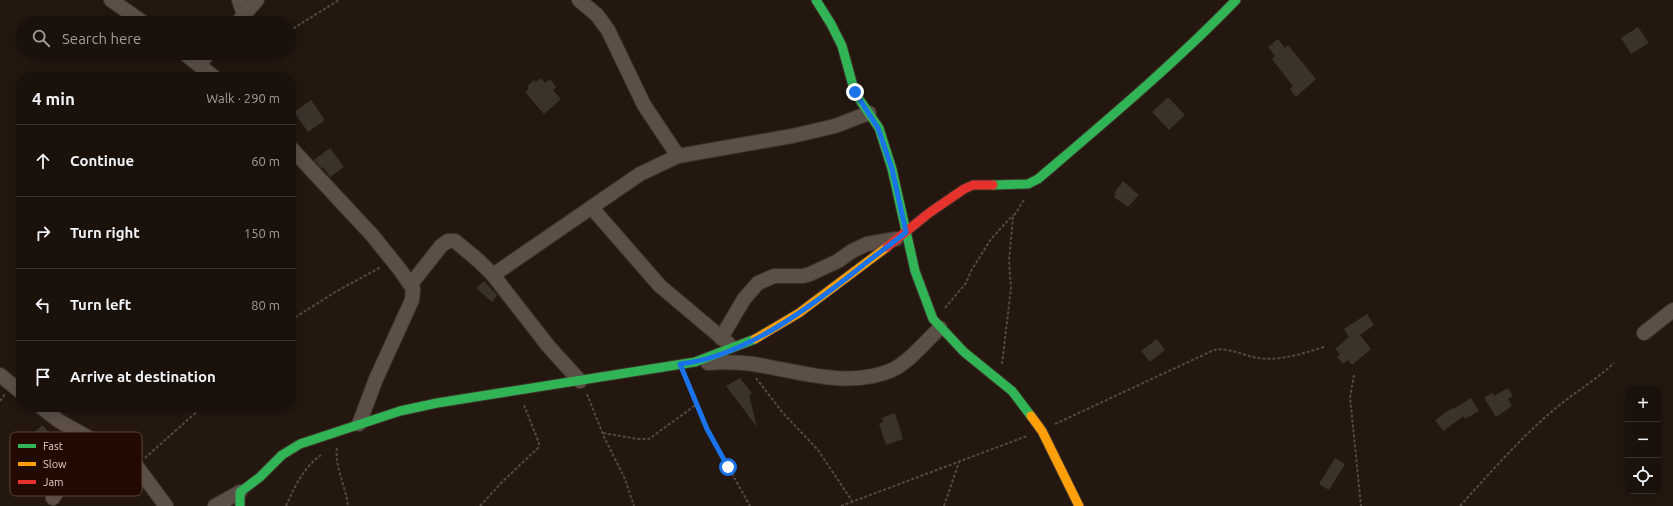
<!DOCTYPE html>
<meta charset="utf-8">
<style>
:root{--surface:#1b110b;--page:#241a14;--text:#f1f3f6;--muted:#a09d9d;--line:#39312c}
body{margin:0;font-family:Ubuntu,sans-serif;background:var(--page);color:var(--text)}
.controls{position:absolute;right:12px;bottom:12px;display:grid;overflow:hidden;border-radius:8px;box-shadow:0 2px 10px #0003}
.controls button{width:36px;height:36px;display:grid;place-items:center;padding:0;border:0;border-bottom:1px solid var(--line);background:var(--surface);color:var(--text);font:20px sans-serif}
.stop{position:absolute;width:12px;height:12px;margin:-9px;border:3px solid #1a73e8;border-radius:50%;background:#fff}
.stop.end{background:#1a73e8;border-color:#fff;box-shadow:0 1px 4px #0008}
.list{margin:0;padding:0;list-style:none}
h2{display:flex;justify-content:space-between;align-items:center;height:52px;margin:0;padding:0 16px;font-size:17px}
h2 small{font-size:13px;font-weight:400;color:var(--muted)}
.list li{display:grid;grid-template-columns:26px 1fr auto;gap:12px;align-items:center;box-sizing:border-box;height:72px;padding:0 16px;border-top:1px solid var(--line)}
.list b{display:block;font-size:15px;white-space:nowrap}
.list em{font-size:13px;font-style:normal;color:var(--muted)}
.icon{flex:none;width:22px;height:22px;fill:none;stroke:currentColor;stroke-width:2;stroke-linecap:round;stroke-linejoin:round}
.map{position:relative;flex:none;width:1673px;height:506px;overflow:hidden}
.search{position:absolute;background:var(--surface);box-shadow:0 2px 10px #0003;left:16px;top:16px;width:280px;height:44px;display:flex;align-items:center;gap:10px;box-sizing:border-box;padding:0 14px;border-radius:22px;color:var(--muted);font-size:15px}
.panel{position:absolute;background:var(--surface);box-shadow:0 2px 10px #0003;left:16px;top:72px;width:280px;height:340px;border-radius:16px}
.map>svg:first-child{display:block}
</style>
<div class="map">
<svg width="1673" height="506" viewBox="0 0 1673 506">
<rect width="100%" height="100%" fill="#24170f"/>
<!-- building -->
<g fill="#3b322a">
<path d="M1638 27 1649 43 1631 54 1621 38Z"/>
<path d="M1278 39 1285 48 1288 45 1316 79 1296 97 1290 89 1293 86 1272 59 1275 56 1268 47Z"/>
<path d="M541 78 545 83 550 79 556 87 553 90 561 99 544 114 525 92 529 89 527 86 534 80 536 82Z"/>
<path d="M1168 97 1185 115 1169 130 1152 112Z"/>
<path d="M311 100 325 120 308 132 294 112Z"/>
<path d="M330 148 344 167 330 177 323 167 322 169 314 160Z"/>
<path d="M1123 181 1139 195 1128 207 1114 197 1116 195 1114 193Z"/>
<path d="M484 281 497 295 492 302 476 288Z"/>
<path d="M1367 314 1374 325 1360 335 1371 349 1352 365 1348 360 1343 364 1337 357 1340 354 1335 349 1349 337 1344 329Z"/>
<path d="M1157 339 1165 350 1150 362 1141 351Z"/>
<path d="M740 378 752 393 749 395 757 427 726 386Z"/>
<path d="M1508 388 1513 396 1508 399 1512 406 1496 417 1484 398 1492 393 1494 396Z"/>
<path d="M1471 398 1479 411 1465 419 1464 416 1443 431 1435 420 1452 408 1453 409Z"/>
<path d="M895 413 903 439 886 445 879 424 883 422 882 418Z"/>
<path d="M42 425 65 448 56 458 33 434Z"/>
<path d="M1335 458 1345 464 1329 490 1319 484Z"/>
</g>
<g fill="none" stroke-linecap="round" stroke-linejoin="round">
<defs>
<g id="street">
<path d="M111 0 144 23"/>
<path d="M239 0 244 15"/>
<path d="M579 0 597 15 608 30 644 105 678 156 792 136 835 126 869 113"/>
<path d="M237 23 257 0"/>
<path d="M184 53 214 77"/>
<path d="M199 64 209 53"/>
<path d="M291 148 372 235 401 271 413 289 412 300 376 379 359 424"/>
<path d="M592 208 660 286 729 344"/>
<path d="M493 275 640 174 678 156"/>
<path d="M411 284 441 246 448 241H455L479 261 493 275 549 347 580 381"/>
<path d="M1644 333 1673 310"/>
<path d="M721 338 744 299 758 283 774 276H803L810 274 838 261 852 251 867 244 896 239"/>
<path d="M708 363C723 362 738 362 753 364 797 371 849 389 892 370 909 362 926 341 940 328"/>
<path d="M0 375 21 392"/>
<path d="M41 407 59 421 98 443 123 452 132 460 166 506"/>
<path d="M53 498C64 477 85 463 98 443"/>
<path d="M215 506 240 492"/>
</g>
<g id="fast">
<path d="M816 0 831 24 842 46 855 93 879 128 892 169 915 271 933 319 964 352 1012 391 1031 416"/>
<path d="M993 185 1028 184 1038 179C1106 121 1174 64 1236 0"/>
<path d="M240 506V492L260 477 282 455 300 444 400 411 437 403 695 362 755 339"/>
</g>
<g id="slow">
<path d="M755 339 799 313 887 247"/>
<path d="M1031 416 1042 431 1079 506"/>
</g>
<path id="jam" d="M887 247 929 213 964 189 973 185H993"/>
</defs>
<!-- street casing -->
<use href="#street" stroke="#3d322a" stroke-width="16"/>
<!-- fast casing -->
<use href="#fast" stroke="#3d322a" stroke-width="11"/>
<!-- slow casing -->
<use href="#slow" stroke="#3d322a" stroke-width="11"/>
<!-- jam casing -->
<use href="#jam" stroke="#3d322a" stroke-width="11"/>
<!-- path -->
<g stroke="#544a44" stroke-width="2" stroke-dasharray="3 2" stroke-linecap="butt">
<path d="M289 31 339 0"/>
<path d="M238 56 245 53"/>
<path d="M945 308 966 283 971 271 991 239 1013 215"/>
<path d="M291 320 337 291 381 267"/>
<path d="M1002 364 1011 288 1009 261 1013 217 1024 200"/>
<path d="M1354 375 1350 397 1361 506"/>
<path d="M756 378 783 413 818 450 852 501"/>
<path d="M686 379 707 429 750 506"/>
<path d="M587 394 604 437 625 479 634 506"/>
<path d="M0 401 5 394"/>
<path d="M1055 424 1214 350C1228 347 1242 355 1257 358 1281 361 1301 354 1324 347"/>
<path d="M603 433 637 439H649L697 404"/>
<path d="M337 448C334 465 346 487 348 506"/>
<path d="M145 458 202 407"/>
<path d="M286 506C295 486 303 468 321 455"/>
<path d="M480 506 503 481 538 448 539 443 524 405"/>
<path d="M841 506 1027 436"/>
<path d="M944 506 959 462"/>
<path d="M1460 506C1491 472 1521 437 1556 408 1575 392 1596 380 1614 363"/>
</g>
<!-- street -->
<use href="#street" stroke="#5c4f48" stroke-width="14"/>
<!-- fast -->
<use href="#fast" stroke="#30b455" stroke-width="9"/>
<!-- slow -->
<use href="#slow" stroke="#ff9f0a" stroke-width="9"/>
<!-- jam -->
<use href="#jam" stroke="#e5322d" stroke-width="9"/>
</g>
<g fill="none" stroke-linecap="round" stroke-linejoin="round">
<!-- route -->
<path stroke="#1a73e8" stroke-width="5" d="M728 467 707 429 680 364C745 357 813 305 862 266 877 254 892 244 906 232L892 169 878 128 855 92"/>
</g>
<!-- legend -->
<rect x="10" y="432" width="132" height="64" rx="6" fill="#220a01" stroke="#5b453c" stroke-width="1"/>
<rect x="18" y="444" width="18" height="4" fill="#30b455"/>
<rect x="18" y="462" width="18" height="4" fill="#ff9f0a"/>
<rect x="18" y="480" width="18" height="4" fill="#e5322d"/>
<g font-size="11" fill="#e1cfc7">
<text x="43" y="450">Fast</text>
<text x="43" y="468">Slow</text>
<text x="43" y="486">Jam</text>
</g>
</svg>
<div class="controls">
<button>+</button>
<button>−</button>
<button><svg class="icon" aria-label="locate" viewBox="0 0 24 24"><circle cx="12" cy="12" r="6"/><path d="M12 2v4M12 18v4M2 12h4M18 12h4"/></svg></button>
</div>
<div class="stop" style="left:728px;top:467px"></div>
<div class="stop end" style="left:855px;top:92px"></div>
<div class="search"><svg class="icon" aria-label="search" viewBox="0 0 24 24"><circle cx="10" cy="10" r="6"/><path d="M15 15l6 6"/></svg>Search here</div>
<section class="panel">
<h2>4 min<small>Walk · 290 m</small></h2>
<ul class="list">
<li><svg class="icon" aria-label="ahead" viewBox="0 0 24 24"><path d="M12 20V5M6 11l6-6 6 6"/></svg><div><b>Continue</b></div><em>60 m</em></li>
<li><svg class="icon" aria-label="right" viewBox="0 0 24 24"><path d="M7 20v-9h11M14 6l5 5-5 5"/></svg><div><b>Turn right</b></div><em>150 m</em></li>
<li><svg class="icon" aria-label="left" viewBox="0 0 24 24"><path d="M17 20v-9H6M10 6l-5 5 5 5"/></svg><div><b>Turn left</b></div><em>80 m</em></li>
<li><svg class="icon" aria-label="arrive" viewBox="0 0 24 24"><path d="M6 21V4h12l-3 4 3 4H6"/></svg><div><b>Arrive at destination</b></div></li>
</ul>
</section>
</div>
